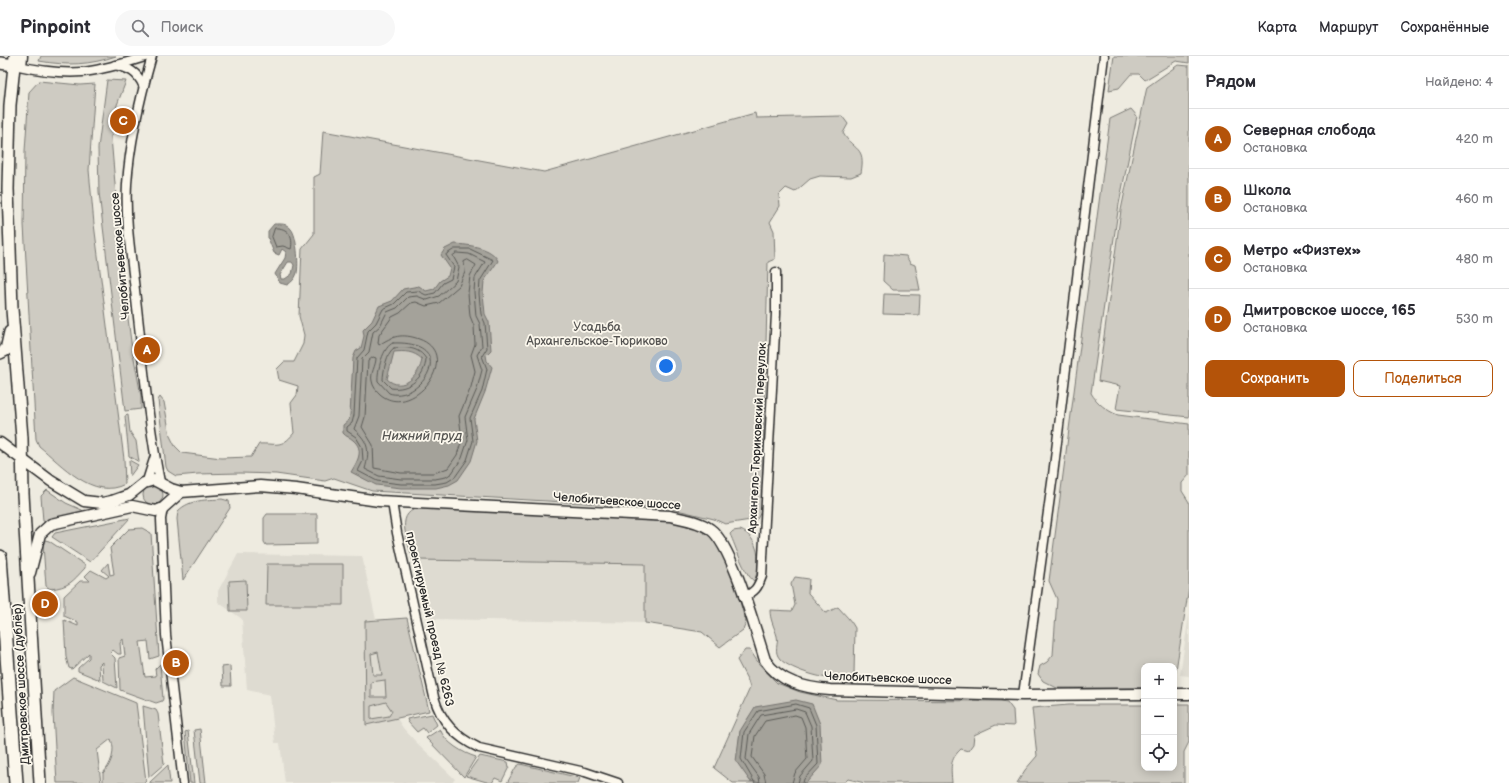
<!DOCTYPE html>
<html lang="ru">
<meta charset="utf-8">
<style>
:root{--surface:#fff;--page:#f7f7f7;--text:#2b2b33;--muted:#7c7c81;--line:#e1e1e2;--accent:#b45309}
body{margin:0;font-family:"Balsamiq Sans",sans-serif;background:var(--page);color:var(--text)}
.controls{position:absolute;right:12px;bottom:12px;display:grid;overflow:hidden;border-radius:8px;box-shadow:0 2px 10px #0003}
.controls button{width:36px;height:36px;display:grid;place-items:center;padding:0;border:0;border-bottom:1px solid var(--line);background:var(--surface);color:var(--text);font:20px sans-serif}
.you{position:absolute;left:666px;top:310px;width:14px;height:14px;margin:-10px;border:3px solid #fff;border-radius:50%;background:#1a73e8;box-shadow:0 0 0 6px #1a73e833}
.badge{display:grid;place-items:center;width:26px;height:26px;border-radius:50%;background:var(--accent);color:#fff;font-size:13px;font-weight:700}
.pin{position:absolute;translate:-50% -50%;border:2px solid #fff;box-shadow:0 1px 4px #0006}
.list{margin:0;padding:0;list-style:none}
h2{display:flex;justify-content:space-between;align-items:center;height:52px;margin:0;padding:0 16px;font-size:17px}
h2 small{font-size:13px;font-weight:400;color:var(--muted)}
.list li{display:grid;grid-template-columns:26px 1fr auto;gap:12px;align-items:center;box-sizing:border-box;height:60px;padding:0 16px;border-top:1px solid var(--line)}
.list b{display:block;font-size:15px;white-space:nowrap}
.list p{margin:0;font-size:13px;white-space:nowrap;color:var(--muted)}
.list em{font-size:13px;font-style:normal;color:var(--muted)}
.actions{display:flex;gap:8px;padding:12px 16px}
.actions a{flex:1;padding:9px 0;border:1px solid var(--accent);border-radius:8px;text-align:center;font-size:14px;color:var(--accent)}
.actions .main{background:var(--accent);color:#fff}
.icon{flex:none;width:22px;height:22px;fill:none;stroke:currentColor;stroke-width:2;stroke-linecap:round;stroke-linejoin:round}
.map{position:relative;flex:none;width:1189px;height:727px;overflow:hidden}
header{display:flex;align-items:center;gap:24px;box-sizing:border-box;height:56px;padding:0 20px;background:var(--surface);border-bottom:1px solid var(--line)}
header strong{font-size:19px}
nav{display:flex;gap:22px;margin-inline-start:auto;font-size:14px}
.search{width:280px;height:36px;background:var(--page);display:flex;align-items:center;gap:10px;box-sizing:border-box;padding:0 14px;border-radius:22px;color:var(--muted);font-size:15px}
main{display:flex}
aside{flex:1;background:var(--surface)}
.map>svg:first-child{display:block}
</style>
<header>
<strong>Pinpoint</strong>
<div class="search"><svg class="icon" aria-label="search" viewBox="0 0 24 24"><circle cx="10" cy="10" r="6"/><path d="M15 15l6 6"/></svg>Поиск</div>
<nav><a>Карта</a><a>Маршрут</a><a>Сохранённые</a></nav>
</header>
<main>
<div class="map">
<svg width="1189" height="727" viewBox="0 0 1189 727">
<rect width="100%" height="100%" fill="#eeebe0"/>
<filter id="ink" filterUnits="userSpaceOnUse"><feTurbulence type="fractalNoise" baseFrequency=".025" numOctaves="2"/><feDisplacementMap in="SourceGraphic" scale="8" xChannelSelector="R" yChannelSelector="G"/><feConvolveMatrix kernelMatrix="1 2 1 2 8 2 1 2 1" color-interpolation-filters="sRGB"/></filter>
<g filter="url(#ink)">
<!-- built -->
<g fill="#dedbd1">
<path d="M238 498 362 500 398 664 403 672 416 686 455 723 452 727H285L280 687H275L270 639 247 634 242 563 218 546V535Z"/>
<path d="M419 504 645 508V567L431 563Z"/>
<path d="M1189 559V620L1180 619Z"/>
</g>
<!-- green -->
<g fill="#cecbc2" stroke="#7c7b76" fill-rule="evenodd">
<path d="M41 0H116C90 9 67 10 39 5Z"/>
<path d="M1114 0H1189V7L1176 5 1145 24 1139 18H1131L1119 32 1109 34Z"/>
<path d="M1178 9 1189 10V361L1116 353 1120 330 1098 325 1121 154 1147 31Z"/>
<path d="M107 24 126 25 117 49 111 81 123 222 131 286 141 340V353L125 355 99 137 98 92Z"/>
<path d="M39 25 80 29 95 28 89 114 94 168 124 403 125 428C93 445 61 408 39 390L36 383 24 169 25 95 29 36Z"/>
<path d="M1131 53 1137 60 1119 148 1091 337C1097 347 1107 355 1118 359L1189 368V419L1182 427V435L1189 446V531L1174 627V610H1144V632H1057L1043 625 1038 618 1040 610 1047 606 1053 599 1057 543 1049 525 1110 63Z"/>
<path d="M755 57 756 62 842 60 848 68 843 77C854 96 866 89 861 117L851 121 820 120 810 123 795 136 786 132 779 139 780 150 770 166 774 175 775 203 768 206 762 447V454L757 463 725 468 714 463 669 452 372 435 334 422 325 425 276 418 240 417 198 418 176 420 168 415 166 411 158 344 160 341 164 346 170 380 175 390 182 397 221 402 251 401 259 388C276 387 281 393 294 377L291 347 297 339 298 330 279 324 277 313 284 306H294L303 288 304 279 299 260 302 193 314 178V121L320 118 323 75 544 116Z"/>
<path d="M884 198 906 200 910 207 915 209 920 234H893L883 225Z"/>
<path d="M884 238 920 239 919 259 883 258Z"/>
<path d="M128 359 130 376 136 385 139 406 129 400 125 360Z"/>
<path d="M129 404 138 409 130 420Z"/>
<circle cx="153" cy="439" r="10"/>
<path d="M47 434 66 447 82 454 85 457 47 466 43 465 41 440Z"/>
<path d="M222 443 229 445 230 452 183 524 177 463 178 455C190 443 207 444 222 443Z"/>
<path d="M424 451 671 465C685 468 704 471 714 483 730 500 739 544 746 567L743 574 720 591 702 576 645 567V508L419 504V507L413 505C408 484 392 454 424 451Z"/>
<path d="M267 458H317V488L266 489 264 486V462Z"/>
<path d="M130 462 90 506 52 481 55 477Z"/>
<path d="M142 472 151 477 159 600 150 603 148 585 140 586 145 621 156 620 155 613 160 608 163 643 162 645 156 647 120 634 119 602 125 600 123 583 120 587 121 598H118L113 594 110 597 115 602 117 632 103 625 102 606 99 609 100 624 78 615V612L89 602V597L72 613 69 612 66 601 64 564 78 570V566L64 560V540L80 525H90L85 520 91 514 106 522 109 520 102 514 108 507 110 519 114 518 110 492 129 473Z"/>
<path d="M740 474C759 480 762 509 754 525 744 518 736 491 730 478L733 475Z"/>
<path d="M45 484 49 485 85 509V512C72 526 69 531 50 533L46 530 43 489Z"/>
<path d="M267 508H343V549H266Z"/>
<path d="M795 521 809 523 808 537 826 557 838 551C844 558 851 564 855 572L854 618C852 619 849 622 847 622 833 627 790 614 780 603 773 595 779 588 777 580 774 570 770 564 770 554L792 555 795 549 791 528Z"/>
<path d="M246 524 247 555H230L229 525Z"/>
<path d="M407 562 429 655 366 669 365 565ZM378 596 382 619H373L371 598ZM385 624 386 641H371V626ZM386 646 392 655 389 660 371 663V650Z"/>
<path d="M745 594H750L759 608 777 627 800 636 837 644 1000 645 1007 646 1013 654 1014 670 996 669 974 679 973 688 968 695 961 693C949 704 951 712 952 727H865L848 723 844 727H804H806L740 675 739 686 750 725 761 727H733L714 712 750 632 748 625 737 604Z"/>
<path d="M230 610 231 630H223L222 611Z"/>
<path d="M73 621 136 647 146 725 144 727H103V717C111 709 116 695 111 683L97 694 101 727H57L53 657 54 635Z"/>
<path d="M1174 648H1189V686L1184 696V727H1017L1025 714 1037 700 1032 652 1069 649H1144V712H1174Z"/>
<path d="M143 650 156 654 158 658 164 708 149 721Z"/>
<path d="M432 658 437 669 427 677 423 672 417 676 408 666 407 663Z"/>
<path d="M200 673 206 727H200L194 674Z"/>
<path d="M440 673C445 687 463 697 476 701L464 721 426 682Z"/>
<path d="M188 675 194 727H190L185 676Z"/>
<path d="M480 700 508 706 509 711 502 725 495 722 492 727H490L466 720Z"/>
<path d="M520 708 580 722 578 727H507L516 711Z"/>
<path d="M168 709 170 727H150V726Z"/>
</g>
<!-- water -->
<g fill="#a4a29a" stroke="#74726e" fill-rule="evenodd">
<path d="M274 168C281 168 287 167 291 173 297 179 299 209 297 217 295 223 292 226 287 229L280 227 275 218 285 202 286 196 282 193 279 199 274 197 268 182V175ZM288 206H292L294 209 292 218 285 223H281L280 219Z"/>
<path d="M455 188C469 189 492 191 498 205L484 225 483 237 485 258 489 266 491 294 486 299 487 305 492 311 485 336 474 363 477 385 471 405 458 424 449 429 436 432H401L376 429 351 416C357 406 365 394 353 384 350 381 346 381 343 377V369L349 364 350 359 353 302 356 295 361 292 364 280 363 274 372 265 379 250 392 245 403 233 419 230 426 235 434 233 440 225 448 220 450 212 441 199 445 193ZM394 296C405 295 413 295 422 303 420 320 402 337 387 323Z"/>
<path d="M796 644 812 648 820 668 822 709 806 727H761L750 725 736 705 740 675 755 651Z"/>
</g>
<g fill="none" stroke-linecap="round" stroke-linejoin="round">
<!-- shore -->
<g stroke="#5b5b57" stroke-width="1">
<path d="M275 172C288 171 294 181 291 193L283 190 276 191 272 181Z"/>
<path d="M455 193H470L493 204 480 225 479 238 481 258 485 267 487 292 482 300 487 313 482 335 470 362 473 385 467 404 455 421 447 426 435 428H401L377 425 358 415 363 405 362 391 356 381 347 375V371L352 367 354 359 357 302 364 294 368 275 376 267 383 253 394 248 406 236 418 235 426 239 435 237 443 227 451 223 454 211 446 199Z"/>
<path d="M457 197 469 198 485 206 475 222 474 236 476 260 480 268 482 290 477 299 482 314 477 333 465 361 468 384 462 402 452 417 446 421 435 423H401L379 420 365 413C370 395 369 386 354 373L359 360 362 303 369 296 373 276 380 270 387 256 397 252 408 241 417 240 427 244 439 240 456 225 459 211 453 200Z"/>
<path d="M468 204 476 209 470 220 468 237 470 260 474 270 475 288 471 299 475 315 471 331 459 360 462 383 457 399 448 412 434 417H401L374 412 373 389 362 371 365 361 368 305 373 301 376 302C376 310 370 317 372 325 373 331 376 334 380 338 412 366 464 299 419 283 402 277 392 280 379 289L378 287 379 279 392 261 400 257 411 247 416 246 426 250 439 247 459 230 465 216 464 206Z"/>
<path d="M393 287C461 284 422 348 389 337L378 325C377 315 383 290 393 287Z"/>
<path d="M394 292C406 291 419 291 426 303 425 321 409 335 391 332L383 324C383 316 387 295 394 292Z"/>
<path d="M755 727 741 703 744 676 758 655 796 648 809 652 816 669 818 708 804 723 803 727"/>
<path d="M760 727 759 721 746 703 749 678 761 659 796 653 805 656 811 670 813 705 800 720 798 727"/>
<path d="M766 727 764 718 752 701 755 680 765 665 795 659 801 661 805 671 807 703 795 717 792 727"/>
</g>
<defs>
<g id="minor">
<path d="M152 0C140 42 130 84 127 128 125 166 132 205 136 243 143 304 148 366 160 426"/>
<path d="M14 9C36 14 59 18 82 16 104 14 127 6 149 0"/>
<path d="M115 9C129 12 137 16 143 29"/>
<path d="M22 10 23 0"/>
<path d="M147 425 155 400"/>
<path d="M392 446 397 477 434 641C441 666 456 681 479 692L585 716 618 727"/>
<path d="M163 452 161 463 166 579 183 727"/>
<path d="M743 540C755 537 758 531 762 520L776 258V216"/>
<path d="M1023 639 1053 419 1104 0"/>
</g>
<g id="tertiary">
<path d="M0 387 51 425 84 445 102 447 112 445 129 439 144 427 154 424 171 433 181 436 260 430 296 433 379 445 670 460C683 463 699 465 710 473 732 488 756 576 765 604 779 626 805 632 830 634L1023 639 1144 638"/>
<path d="M30 517 40 478 51 468 132 450 156 455 163 452 181 436"/>
<path d="M1174 638H1189"/>
</g>
<g id="secondary">
<path d="M15 0 10 49 8 133 12 253 22 382 23 438 40 727"/>
<path d="M0 7 14 9"/>
<path d="M0 297 6 294 10 276"/>
</g>
<path id="trunk" d="M0 501 16 727"/>
</defs>
<!-- minor casing -->
<use href="#minor" stroke="#2b2b2b" stroke-width="11"/>
<!-- tertiary casing -->
<use href="#tertiary" stroke="#2b2b2b" stroke-width="13"/>
<!-- secondary casing -->
<use href="#secondary" stroke="#2b2b2b" stroke-width="14"/>
<!-- trunk casing -->
<use href="#trunk" stroke="#2b2b2b" stroke-width="16"/>
<!-- minor -->
<use href="#minor" stroke="#fbf7ec" stroke-width="8"/>
<!-- tertiary -->
<use href="#tertiary" stroke="#fbf7ec" stroke-width="10"/>
<!-- secondary -->
<use href="#secondary" stroke="#fbf7ec" stroke-width="11"/>
<!-- trunk -->
<use href="#trunk" stroke="#fbf7ec" stroke-width="13"/>
</g>
</g>
<g text-anchor="middle" stroke-width="3.5" stroke-linejoin="round" paint-order="stroke">
<!-- street labels -->
<g font-size="12" fill="#2b2b2b" stroke="#fbf7ec">
<text transform="translate(120 200) rotate(-95)" y="4">Челобитьевское шоссе</text>
<text transform="translate(757 382) rotate(-87)" y="4">Архангело-Тюриковский переулок</text>
<text transform="translate(617 445) rotate(4)" y="4">Челобитьевское шоссе</text>
<text transform="translate(430 563) rotate(77)" y="4">проектируемый проезд № 6263</text>
<text transform="translate(888 622) rotate(2)" y="4">Челобитьевское шоссе</text>
<text transform="translate(21 628) rotate(-93)" y="4">Дмитровское шоссе (дублёр)</text>
</g>
<!-- park labels -->
<g font-size="12" fill="#545351" stroke="#fbf7ec">
<text x="597" y="275">Усадьба<tspan x="597" dy="14">Архангельское-Тюриково</tspan></text>
</g>
<!-- water labels -->
<g font-size="13" font-style="italic" fill="#555552" stroke="#fbf7ec">
<text x="422" y="384">Нижний пруд</text>
</g>
</g>
</svg>
<div class="controls">
<button>+</button>
<button>−</button>
<button><svg class="icon" aria-label="locate" viewBox="0 0 24 24"><circle cx="12" cy="12" r="6"/><path d="M12 2v4M12 18v4M2 12h4M18 12h4"/></svg></button>
</div>
<div class="you"></div>
<div class="pin badge" style="left:147px;top:294px">A</div>
<div class="pin badge" style="left:176px;top:607px">B</div>
<div class="pin badge" style="left:123px;top:65px">C</div>
<div class="pin badge" style="left:45px;top:548px">D</div>
</div>
<aside>
<h2>Рядом<small>Найдено: 4</small></h2>
<ul class="list">
<li><span class="badge">A</span><div><b>Северная слобода</b><p>Остановка</p></div><em>420 m</em></li>
<li><span class="badge">B</span><div><b>Школа</b><p>Остановка</p></div><em>460 m</em></li>
<li><span class="badge">C</span><div><b>Метро «Физтех»</b><p>Остановка</p></div><em>480 m</em></li>
<li><span class="badge">D</span><div><b>Дмитровское шоссе, 165</b><p>Остановка</p></div><em>530 m</em></li>
</ul>
<div class="actions"><a class="main">Сохранить</a><a>Поделиться</a></div>
</aside>
</main>
